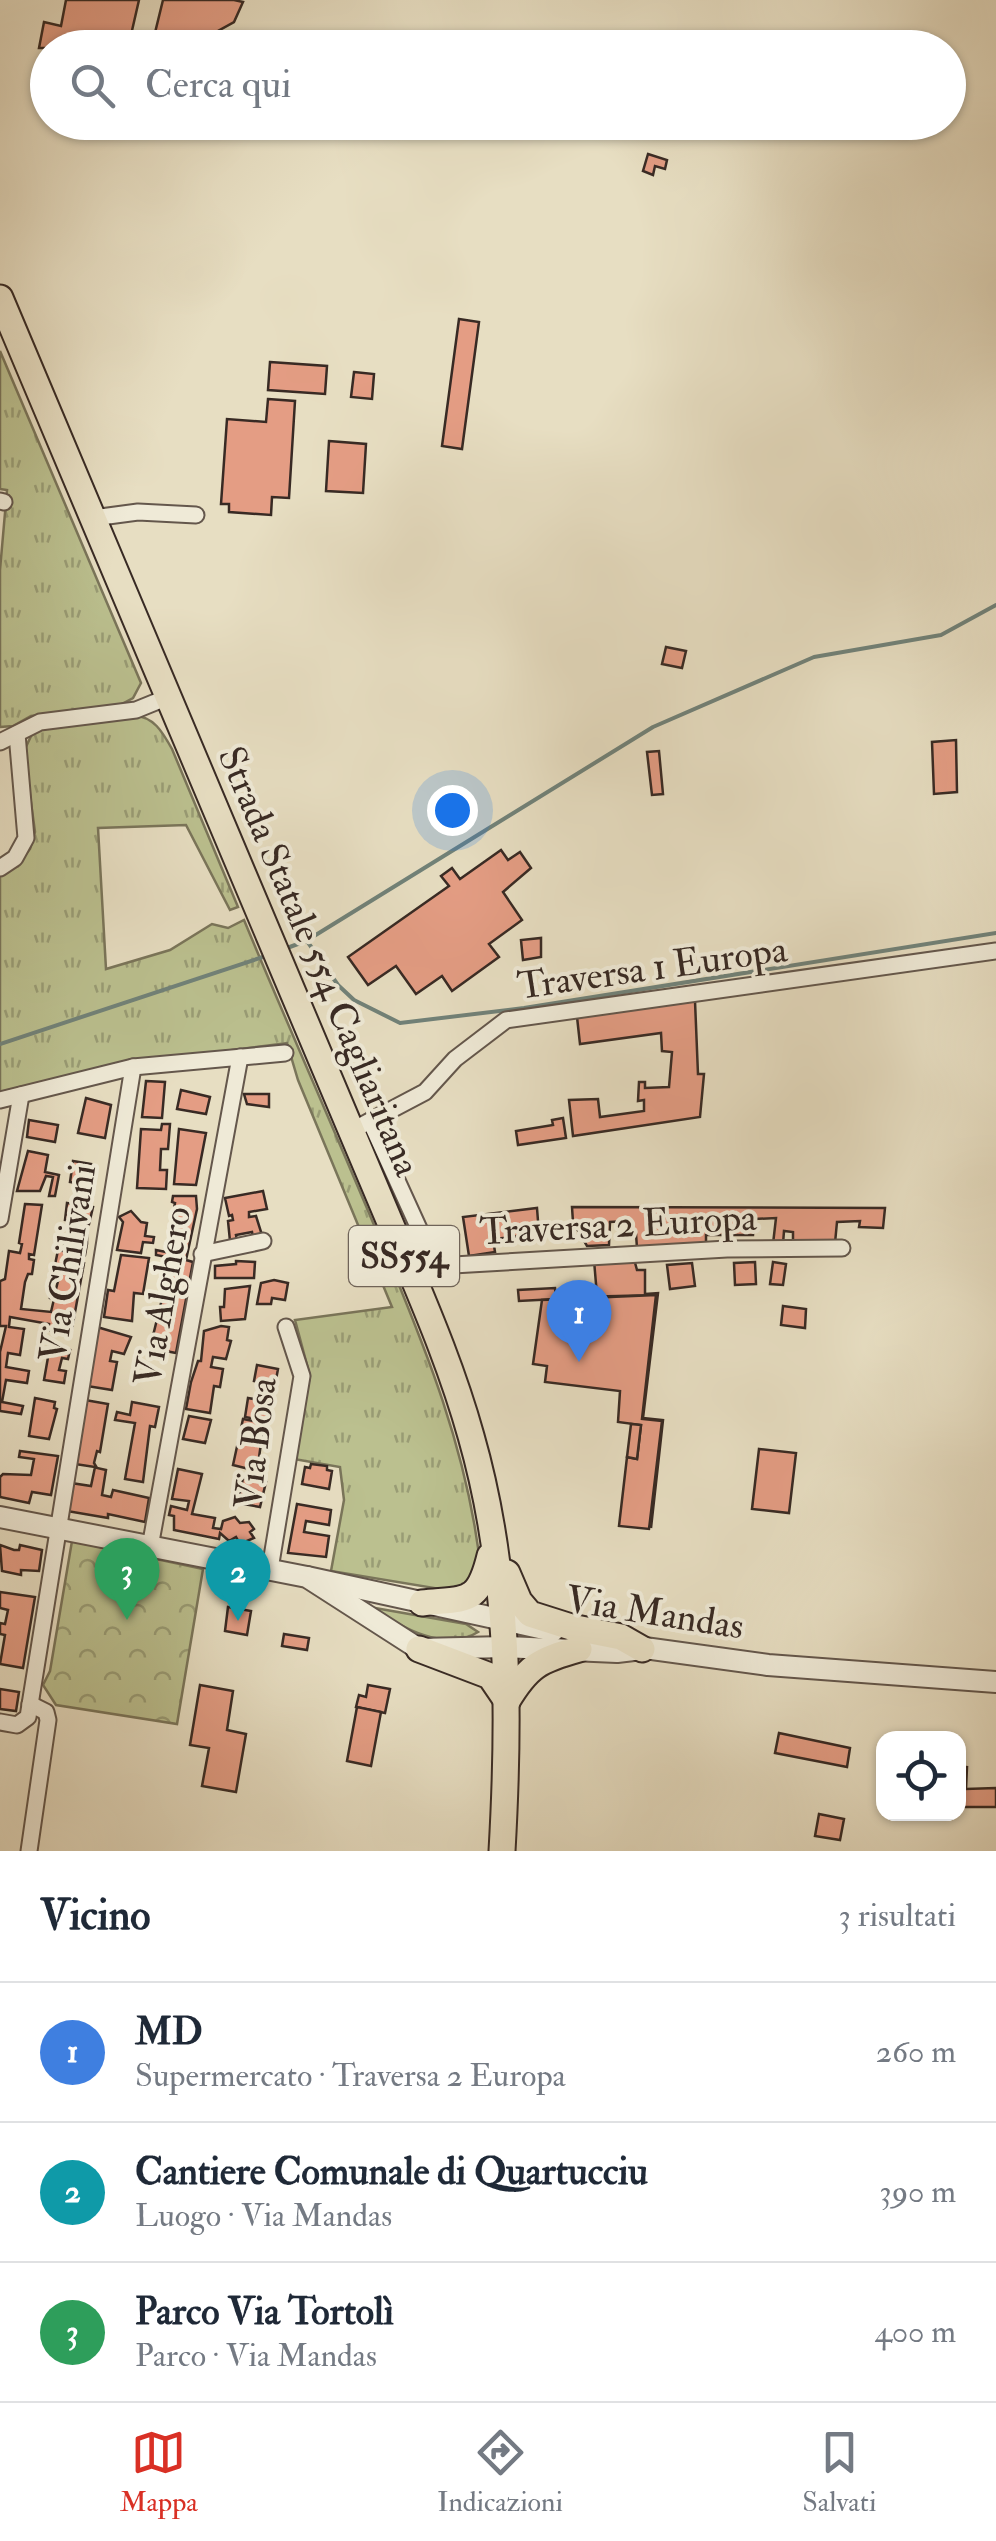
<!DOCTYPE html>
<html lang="it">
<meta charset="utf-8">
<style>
:root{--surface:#fff;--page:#f2f2f3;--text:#1f2937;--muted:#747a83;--line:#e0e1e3;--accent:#d93025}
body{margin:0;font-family:"IM FELL Double Pica",serif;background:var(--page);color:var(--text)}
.controls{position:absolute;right:30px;bottom:30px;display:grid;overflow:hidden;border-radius:20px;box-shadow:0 2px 8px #0004}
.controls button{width:90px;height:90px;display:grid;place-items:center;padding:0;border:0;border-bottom:2px solid var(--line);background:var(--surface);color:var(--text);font:50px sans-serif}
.you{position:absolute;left:452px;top:810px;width:35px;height:35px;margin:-25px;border:8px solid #fff;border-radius:50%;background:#1a73e8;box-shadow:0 0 0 15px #1a73e833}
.badge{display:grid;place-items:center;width:65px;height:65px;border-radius:50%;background:var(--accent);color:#fff;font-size:32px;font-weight:700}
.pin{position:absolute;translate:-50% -82px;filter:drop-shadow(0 2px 5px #0008)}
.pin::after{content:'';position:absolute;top:52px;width:35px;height:30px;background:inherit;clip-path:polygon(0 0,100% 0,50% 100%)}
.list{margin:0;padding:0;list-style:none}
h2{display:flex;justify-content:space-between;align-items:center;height:130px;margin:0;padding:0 40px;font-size:42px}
h2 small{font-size:32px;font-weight:400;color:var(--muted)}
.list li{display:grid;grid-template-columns:65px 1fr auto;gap:30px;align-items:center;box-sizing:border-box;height:140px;padding:0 40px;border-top:2px solid var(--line)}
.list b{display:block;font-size:38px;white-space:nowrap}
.list p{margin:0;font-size:32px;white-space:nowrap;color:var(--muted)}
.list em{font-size:32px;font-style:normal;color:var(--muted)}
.icon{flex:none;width:55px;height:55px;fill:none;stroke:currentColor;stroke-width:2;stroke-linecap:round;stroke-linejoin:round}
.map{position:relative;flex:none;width:996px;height:1851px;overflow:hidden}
.search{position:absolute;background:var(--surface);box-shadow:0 2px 8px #0004;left:30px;right:30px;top:30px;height:110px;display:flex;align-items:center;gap:25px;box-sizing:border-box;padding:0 35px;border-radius:55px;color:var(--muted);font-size:38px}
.sheet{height:550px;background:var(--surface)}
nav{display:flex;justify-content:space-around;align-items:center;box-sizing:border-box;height:140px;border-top:2px solid var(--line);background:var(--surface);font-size:28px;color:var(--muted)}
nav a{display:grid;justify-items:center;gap:5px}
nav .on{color:var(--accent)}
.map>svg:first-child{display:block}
</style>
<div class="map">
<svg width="996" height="1851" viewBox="0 0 996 1851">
<defs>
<pattern id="grass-tufts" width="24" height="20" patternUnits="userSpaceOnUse" patternTransform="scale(2.5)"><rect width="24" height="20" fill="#bbc08f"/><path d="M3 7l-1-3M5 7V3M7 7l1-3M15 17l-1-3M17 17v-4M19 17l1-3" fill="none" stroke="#999c75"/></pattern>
<pattern id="park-crowns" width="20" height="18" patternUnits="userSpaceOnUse" patternTransform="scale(2.5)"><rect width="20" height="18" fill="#bbc08f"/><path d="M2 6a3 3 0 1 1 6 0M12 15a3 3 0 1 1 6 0" fill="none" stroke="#999c75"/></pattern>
</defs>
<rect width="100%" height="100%" fill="#e7dec2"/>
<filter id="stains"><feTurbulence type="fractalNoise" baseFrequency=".002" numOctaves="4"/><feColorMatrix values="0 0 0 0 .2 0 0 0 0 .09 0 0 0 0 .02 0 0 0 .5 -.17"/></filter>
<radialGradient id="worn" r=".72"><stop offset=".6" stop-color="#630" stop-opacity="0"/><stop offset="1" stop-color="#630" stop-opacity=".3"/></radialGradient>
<!-- grass -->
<g fill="url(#grass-tufts)" stroke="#7a755a" stroke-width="2.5">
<path d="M0 351 141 683 133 698 118 706 31 716 13 726 0 727V570L7 490 0 489Z"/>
<path d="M133 715C154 717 162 731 172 749L238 907 230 910 186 825 98 828 106 969 170 950 212 924 228 928 244 920C288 1026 335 1131 379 1237 425 1346 469 1454 481 1572L464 1593 331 1571 344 1500 340 1467 294 1459 310 1376 295 1320 392 1307 298 1080 287 1043 131 1063 0 1094V875L17 865 30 849 35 832 24 751 33 732 45 726Z"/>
<path d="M375 1608 466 1624 478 1632C445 1653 402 1627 374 1610Z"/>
</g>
<!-- park -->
<path fill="url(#park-crowns)" stroke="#7a755a" stroke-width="2.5" d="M72 1541 203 1569 177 1724 56 1705 43 1685 50 1671Z"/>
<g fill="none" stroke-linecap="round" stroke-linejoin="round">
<!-- stream -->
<g stroke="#718279" stroke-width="4">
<path d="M307 941 338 985 354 1000 400 1023 524 1008 996 933"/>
<path d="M287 948 306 941 653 727 814 657 941 635 996 605"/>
<path d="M0 1044 269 955"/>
</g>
</g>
<!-- building -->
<g fill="#e49d84" stroke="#382a24" stroke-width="2.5">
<path d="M66 0H139L128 48H39L44 22 61 26Z"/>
<path d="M163 0H234L243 2 234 22 187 48H177L153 41Z"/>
<path d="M648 154 667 160 665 169 655 166 653 175 643 171Z"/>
<path d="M459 319 479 322 462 449 442 446Z"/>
<path d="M270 362 327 366 325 394 268 390Z"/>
<path d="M354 372 374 374 372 399 351 397Z"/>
<path d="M268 399 295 401 289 498 272 497 271 515 229 512V504H221L227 419 266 422Z"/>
<path d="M329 441 366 444 363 493 326 491Z"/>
<path d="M666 647 686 651 682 668 662 664Z"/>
<path d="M956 740 957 792 934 794 932 742Z"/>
<path d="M659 751 663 794 652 795 647 752Z"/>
<path d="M501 850 508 860 520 852 531 868 503 892 522 920 489 944 499 957 452 991 442 976 416 994 396 966 368 985 348 957 449 886 441 876 452 868 460 879Z"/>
<path d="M541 938V957L523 960 521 940Z"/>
<path d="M695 1001 698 1074H704L700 1117 573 1136 569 1100 598 1099 600 1117 644 1111V1100L638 1101 639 1082H645V1088L669 1087 672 1052 662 1051 661 1033 580 1044 577 1017Z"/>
<path d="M146 1081 165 1082 162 1118 142 1117Z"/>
<path d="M181 1090 210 1097 206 1114 177 1109Z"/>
<path d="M244 1094H269V1107L247 1104Z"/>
<path d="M86 1098 111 1105 105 1138 78 1133Z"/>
<path d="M563 1118 566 1138 518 1145 516 1131 553 1125 552 1120Z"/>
<path d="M29 1120 58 1125 55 1142 27 1137Z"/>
<path d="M162 1124H170L168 1149H161L160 1170H167L166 1189 137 1188 141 1129 161 1130Z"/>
<path d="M179 1129 206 1133 196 1185 174 1184Z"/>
<path d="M28 1151 48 1155 45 1172 59 1175 55 1196H49L53 1177 46 1176 40 1191H17Z"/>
<path d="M73 1161 91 1164 87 1185 70 1182Z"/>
<path d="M263 1191 267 1209 249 1212V1217L256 1216 262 1235 253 1237 252 1232 236 1235 237 1240 230 1241 228 1221 233 1220 232 1215 229 1216 225 1198Z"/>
<path d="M173 1196H196L197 1209 186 1260 193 1262 176 1353 150 1348 172 1258 156 1255V1250L166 1252 175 1203 172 1202Z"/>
<path d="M67 1203 93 1207 89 1224 65 1220Z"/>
<path d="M25 1204 42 1205 34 1255 29 1254V1259L34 1260 32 1274H28L25 1282 21 1309 51 1312 54 1299 50 1298 51 1292 55 1293 58 1281 52 1280 58 1250 63 1251 66 1237H69L70 1232 87 1235V1244L85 1255 82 1254 81 1262 84 1263 71 1334 48 1330 49 1324 10 1317 9 1327 24 1329 20 1355 8 1353 6 1367 29 1371 27 1383 6 1380 2 1402 23 1406 21 1414 0 1411V1352L6 1326H0V1281L5 1279 9 1251 20 1253 22 1244 19 1243Z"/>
<path d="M572 1207 885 1208 883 1228 859 1227 860 1221 837 1222 835 1243 793 1244V1232L784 1231 783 1244H773L776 1218 754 1219 753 1235H706V1246L637 1248 636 1234H626V1221L610 1222 609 1245 587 1246 573 1222Z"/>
<path d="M537 1208 539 1234 493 1239 495 1252 469 1256 463 1217Z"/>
<path d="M131 1211 141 1222 147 1223 145 1236 154 1237 153 1243 143 1242 141 1253 117 1250 123 1222 119 1217Z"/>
<path d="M121 1255 149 1258 143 1294 134 1293 132 1321 104 1317 108 1290 114 1291Z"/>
<path d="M634 1259 637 1270H645V1294L658 1293 643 1418 663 1420 651 1528 662 1421 642 1419 656 1295 578 1297 597 1296 594 1260Z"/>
<path d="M236 1261 255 1262 254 1278H215V1266L236 1264Z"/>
<path d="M755 1262 756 1284 735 1285 734 1263Z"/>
<path d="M773 1262 786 1264 783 1285 770 1284Z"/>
<path d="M692 1263 695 1286 670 1289 667 1265Z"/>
<path d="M274 1280 288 1283 285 1300 272 1298 271 1304H257L261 1283Z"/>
<path d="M250 1286 245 1319 221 1321 220 1307H224L225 1289Z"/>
<path d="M555 1288 556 1299 519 1301 518 1290Z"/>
<path d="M656 1295 642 1419 662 1421 649 1529 619 1526 627 1457 637 1459 641 1425 618 1422 620 1391 545 1382 547 1366 533 1364 542 1300Z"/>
<path d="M783 1306 806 1309 805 1328 781 1325Z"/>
<path d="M221 1326 229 1327 227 1340 231 1341 226 1359 213 1357 211 1367 223 1369 220 1387 214 1386 210 1413 186 1409 191 1382 198 1361H201L204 1331Z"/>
<path d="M97 1327 131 1337 124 1354 112 1351 110 1361 117 1362 112 1390 87 1386Z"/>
<path d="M50 1346 70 1350 68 1359 62 1358 59 1370 66 1371 64 1383 44 1380Z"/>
<path d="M257 1365 278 1369 275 1385 254 1381Z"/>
<path d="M35 1398 55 1402 54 1408 57 1409 49 1439 29 1436Z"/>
<path d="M248 1398 271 1402 267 1421 245 1417Z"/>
<path d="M85 1400 108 1404 100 1452 97 1451 94 1463 97 1468 106 1470 102 1495 111 1497 113 1490 149 1498 145 1522 108 1514V1518L67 1511 71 1483 91 1486 95 1467 75 1464Z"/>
<path d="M132 1402 159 1407 155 1427 150 1426 143 1482 125 1479 135 1423 115 1420 117 1412 130 1415Z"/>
<path d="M189 1416 211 1420 205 1443 183 1439Z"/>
<path d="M243 1419 264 1423 257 1471 233 1465Z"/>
<path d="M631 1424 641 1425 637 1459 627 1457Z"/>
<path d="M759 1449 796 1453 789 1513 752 1509Z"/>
<path d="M20 1451 58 1456 51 1495 32 1492 29 1503 0 1497V1477L3 1474 31 1475 34 1459 19 1457Z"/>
<path d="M311 1464 327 1466V1470L332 1471 329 1489 302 1484 305 1467 310 1468Z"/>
<path d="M178 1469 202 1474 192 1514 215 1518 213 1528 221 1529 223 1521 235 1517 240 1523 249 1522 254 1529 250 1532 254 1538 240 1544 236 1537 229 1541 220 1533 219 1539 174 1530V1516L169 1515 171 1506 187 1510 189 1501 172 1499Z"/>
<path d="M243 1478 266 1482 260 1507 238 1503Z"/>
<path d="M297 1504 331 1510 329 1525 306 1521 304 1532 329 1536 326 1557 288 1553Z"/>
<path d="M0 1545 14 1550H19L20 1545 42 1550 39 1571 21 1570V1575L2 1571Z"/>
<path d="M0 1592 35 1597 23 1668 0 1664 5 1635 0 1634V1623L5 1624 8 1610 0 1608Z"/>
<path d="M228 1607 251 1611 247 1635 225 1631Z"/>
<path d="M284 1634 309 1638 307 1650 282 1646Z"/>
<path d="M200 1685 233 1691 227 1730 246 1734 236 1792 202 1786 209 1748 190 1745Z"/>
<path d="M368 1685 390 1689 385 1713 356 1707 359 1695 366 1697Z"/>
<path d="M0 1689 19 1692 16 1711 0 1709Z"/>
<path d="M357 1707 381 1712 371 1766 347 1761Z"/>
<path d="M779 1733 850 1748 847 1767 775 1753Z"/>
<path d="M958 1766 967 1767 966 1789 996 1788V1807H958Z"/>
<path d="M819 1814 844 1819 840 1840 815 1836Z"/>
</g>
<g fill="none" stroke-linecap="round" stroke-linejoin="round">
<defs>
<g id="minor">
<path d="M0 501 4 502"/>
<path d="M93 518 138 512 196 515"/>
<path d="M0 742 40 722 136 710 168 697"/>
<path d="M0 868 15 858 26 838 17 734"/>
<path d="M0 1100 133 1067 285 1053"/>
<path d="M370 1121 436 1266 727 1249 842 1248"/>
<path d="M351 1131 425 1092 455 1059 506 1020 996 951"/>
<path d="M0 1219 21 1095"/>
<path d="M202 1254 263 1241"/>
<path d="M150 1547 240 1057"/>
<path d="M270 1569 302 1376 286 1327"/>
<path d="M0 1722 17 1725 28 1717 133 1067"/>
<path d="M29 1851 48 1720 46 1712 30 1704"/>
</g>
<g id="tertiary">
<path d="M0 1517 307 1577 419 1649 505 1647 617 1652 642 1649"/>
<path d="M307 1577 553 1631"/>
<path d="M630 1646 768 1665 996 1682"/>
</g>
<g id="primary">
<path d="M0 298 405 1258C430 1317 454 1375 471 1436 510 1572 510 1711 502 1851"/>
<path d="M507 1573 519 1601 530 1614 571 1627 621 1637 642 1649"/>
<path d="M422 1603C467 1598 478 1605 490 1556"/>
<path d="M419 1649 490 1676 507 1701"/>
<path d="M507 1701C528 1666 539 1660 579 1649"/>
</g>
</defs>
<!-- minor casing -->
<use href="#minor" stroke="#64574c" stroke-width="19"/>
<!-- tertiary casing -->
<use href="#tertiary" stroke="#64574c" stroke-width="24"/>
<!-- primary casing -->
<use href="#primary" stroke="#382a24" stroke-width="29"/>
<!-- minor -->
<use href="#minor" stroke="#efead7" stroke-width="15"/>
<!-- tertiary -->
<use href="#tertiary" stroke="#efead7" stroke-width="20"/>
<!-- primary -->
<use href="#primary" stroke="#e7dec2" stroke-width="25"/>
</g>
<g text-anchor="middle" stroke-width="8" stroke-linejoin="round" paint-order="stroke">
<!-- shield labels -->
<rect fill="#efead7" stroke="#6f645a" stroke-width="2.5" x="349" y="1226" width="110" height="60" rx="8"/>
<g font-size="35" font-weight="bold" fill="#382a24">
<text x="404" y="1268">SS554</text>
</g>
<!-- street labels -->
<g font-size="38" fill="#382a24" stroke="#efead7">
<text transform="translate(320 961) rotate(67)" y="13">Strada Statale 554 Cagliaritana</text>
<text transform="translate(652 967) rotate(-8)" y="13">Traversa 1 Europa</text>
<text transform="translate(618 1224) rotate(-3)" y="13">Traversa 2 Europa</text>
<text transform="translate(67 1263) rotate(-81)" y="13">Via Chilivani</text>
<text transform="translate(162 1296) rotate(-80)" y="13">Via Alghero</text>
<text transform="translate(255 1443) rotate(-83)" y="13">Via Bosa</text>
<text transform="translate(655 1612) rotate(9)" y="13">Via Mandas</text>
</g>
</g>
<rect width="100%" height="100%" filter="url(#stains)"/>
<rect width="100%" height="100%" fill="url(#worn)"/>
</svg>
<div class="controls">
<button><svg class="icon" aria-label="locate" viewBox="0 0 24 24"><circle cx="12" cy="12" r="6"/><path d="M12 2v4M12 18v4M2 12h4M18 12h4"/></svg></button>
</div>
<div class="you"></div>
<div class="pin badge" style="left:579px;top:1362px;background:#3f7fe0">1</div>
<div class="pin badge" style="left:238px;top:1621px;background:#0f9aa8">2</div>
<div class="pin badge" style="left:127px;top:1620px;background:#2e9e5b">3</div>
<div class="search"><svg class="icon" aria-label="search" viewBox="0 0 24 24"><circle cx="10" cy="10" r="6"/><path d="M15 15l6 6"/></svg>Cerca qui</div>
</div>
<section class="sheet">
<h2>Vicino<small>3 risultati</small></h2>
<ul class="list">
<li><span class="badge" style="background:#3f7fe0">1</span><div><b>MD</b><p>Supermercato · Traversa 2 Europa</p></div><em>260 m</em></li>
<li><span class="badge" style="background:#0f9aa8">2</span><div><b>Cantiere Comunale di Quartucciu</b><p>Luogo · Via Mandas</p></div><em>390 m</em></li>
<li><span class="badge" style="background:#2e9e5b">3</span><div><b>Parco Via Tortolì</b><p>Parco · Via Mandas</p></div><em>400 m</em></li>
</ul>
</section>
<nav>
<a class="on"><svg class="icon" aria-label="map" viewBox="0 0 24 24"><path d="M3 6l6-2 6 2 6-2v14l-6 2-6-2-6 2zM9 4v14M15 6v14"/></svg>Mappa</a>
<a><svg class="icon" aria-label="directions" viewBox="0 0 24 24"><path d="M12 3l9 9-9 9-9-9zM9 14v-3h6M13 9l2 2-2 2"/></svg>Indicazioni</a>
<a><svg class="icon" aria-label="saved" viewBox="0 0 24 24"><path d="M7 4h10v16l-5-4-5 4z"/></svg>Salvati</a>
</nav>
